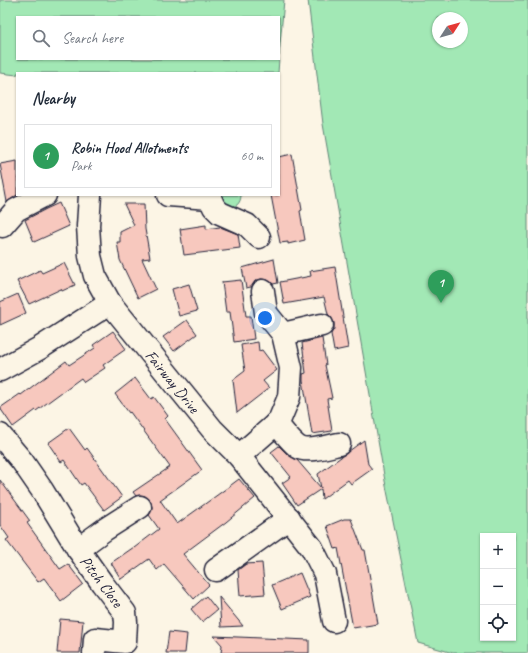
<!DOCTYPE html>
<meta charset="utf-8">
<style>
:root{--surface:#fff;--page:#f6f6f7;--text:#1f2937;--muted:#747a83;--line:#e0e1e3;--accent:#2563eb}
body{margin:0;font-family:Caveat,sans-serif;background:var(--page);color:var(--text)}
.controls{position:absolute;right:12px;bottom:12px;display:grid;overflow:hidden;border-radius:0px;box-shadow:0 1px 3px #0004}
.controls button{width:36px;height:36px;display:grid;place-items:center;padding:0;border:0;border-bottom:1px solid var(--line);background:var(--surface);color:var(--text);font:20px sans-serif}
.compass{position:absolute;left:432px;top:12px;width:36px;height:36px;border-radius:50%;background:var(--surface);box-shadow:0 1px 3px #0004;rotate:54deg}
.you{position:absolute;left:265px;top:318px;width:14px;height:14px;margin:-10px;border:3px solid #fff;border-radius:50%;background:#1a73e8;box-shadow:0 0 0 6px #1a73e833}
.badge{display:grid;place-items:center;width:26px;height:26px;border-radius:50%;background:var(--accent);color:#fff;font-size:13px;font-weight:700}
.pin{position:absolute;translate:-50% -33px;filter:drop-shadow(0 1px 2px #0008)}
.pin::after{content:'';position:absolute;top:21px;width:14px;height:12px;background:inherit;clip-path:polygon(0 0,100% 0,50% 100%)}
.list{margin:0;padding:0;list-style:none}
h2{display:flex;justify-content:space-between;align-items:center;height:52px;margin:0;padding:0 16px;font-size:17px}
h2 small{font-size:13px;font-weight:400;color:var(--muted)}
.list li{display:grid;grid-template-columns:26px 1fr auto;gap:12px;align-items:center;box-sizing:border-box;height:64px;margin:0 8px 8px;padding:0 8px;border:1px solid var(--line);border-radius:0px}
.list b{display:block;font-size:15px;white-space:nowrap}
.list p{margin:0;font-size:13px;white-space:nowrap;color:var(--muted)}
.list em{font-size:13px;font-style:normal;color:var(--muted)}
.icon{flex:none;width:22px;height:22px;fill:none;stroke:currentColor;stroke-width:2;stroke-linecap:round;stroke-linejoin:round}
.map{position:relative;flex:none;width:528px;height:653px;overflow:hidden}
.search{position:absolute;background:var(--surface);box-shadow:0 1px 3px #0004;left:16px;top:16px;width:264px;height:44px;display:flex;align-items:center;gap:10px;box-sizing:border-box;padding:0 14px;border-radius:0px;color:var(--muted);font-size:15px}
.panel{position:absolute;background:var(--surface);box-shadow:0 1px 3px #0004;left:16px;top:72px;width:264px;height:124px;border-radius:0px}
.map>svg:first-child{display:block}
</style>
<div class="map">
<svg width="528" height="653" viewBox="0 0 528 653">
<rect width="100%" height="100%" fill="#fcf5e5"/>
<filter id="ink" filterUnits="userSpaceOnUse"><feTurbulence type="fractalNoise" baseFrequency=".025" numOctaves="2"/><feDisplacementMap in="SourceGraphic" scale="8" xChannelSelector="R" yChannelSelector="G"/><feConvolveMatrix kernelMatrix="1 2 1 2 8 2 1 2 1" color-interpolation-filters="sRGB"/></filter>
<g filter="url(#ink)">
<!-- green -->
<g fill="#a2e8b5" stroke="#628578" fill-rule="evenodd">
<path d="M0 0H284L279 56V17H17V59H279L278 73H17V75L0 73Z"/>
<path d="M308 0H528V653H453L418 643 385 481 323 124ZM438 18H462V42H438ZM483 536H513V638H483Z"/>
<path d="M217 195H241C241 204 235 208 227 208Z"/>
</g>
<!-- building -->
<g fill="#f7c8be" stroke="#22223b">
<path d="M292 154 302 210 300 211 305 240 288 244V242L280 243 271 195H279V157Z"/>
<path d="M17 161V195L7 202 0 164Z"/>
<path d="M59 203 69 226 34 242 25 220 46 209Z"/>
<path d="M124 204H144L145 229 150 258 142 259 156 289 138 298 120 260 117 242H120V232L134 225Z"/>
<path d="M206 225V229L220 227 238 234 240 248 184 255 180 229Z"/>
<path d="M274 259 278 283 273 284 268 280 261 279 255 281 251 287 246 288 242 268Z"/>
<path d="M64 263 75 285 62 291 61 289 29 304 17 281 40 270 42 273Z"/>
<path d="M335 267 348 348 334 351 331 334 334 329V323L331 317 328 314 324 297 284 304 280 282 311 276 310 271Z"/>
<path d="M241 280 246 316H251L254 339 234 342 230 312H226L222 282Z"/>
<path d="M189 284 197 311 179 316 172 289Z"/>
<path d="M18 294 26 313 0 325V302Z"/>
<path d="M187 320 197 334 174 351 163 337Z"/>
<path d="M113 331 126 349 103 365 105 368 84 382 81 378 36 411V410L13 427 0 408 20 394 21 395 66 361 69 365 95 348 93 345Z"/>
<path d="M322 338 326 365H325L332 398 327 399 332 431 312 434 303 380V374L306 373 302 343Z"/>
<path d="M258 342 259 351 262 350 277 370 263 381 269 388 237 413 233 380 245 371 241 345Z"/>
<path d="M135 378 151 399 154 397 168 416 165 419 202 470 160 500 177 524 227 488 239 479 255 498 226 522 183 554 209 585 194 599 164 564 157 570 149 559 121 579 111 563 134 547V548L159 529 149 515 151 512 152 507 150 500 145 496 140 495 136 496 133 492 170 467 130 412 129 413 115 394Z"/>
<path d="M69 428 85 450 87 448 122 497 104 510 84 483 81 485 64 460 61 462 48 443Z"/>
<path d="M364 440 368 464 372 469 351 484 348 480 322 499 321 489 297 505 282 483 291 477 271 452 279 446 288 455 297 460 321 488 318 474Z"/>
<path d="M0 480 30 521 27 523 60 569 68 564 83 584 61 601 44 578 38 582 6 540 9 538 0 525Z"/>
<path d="M344 519H351L363 550H365L378 624 353 628 338 548 335 549 327 526Z"/>
<path d="M262 563 265 594 240 596 238 570 246 564Z"/>
<path d="M300 573 310 597 282 609 272 585Z"/>
<path d="M206 596 217 610 202 622 191 609Z"/>
<path d="M219 597 243 626 221 627Z"/>
<path d="M60 619 83 621 80 653H57Z"/>
<path d="M169 632 187 634 185 653H166Z"/>
<path d="M214 636 309 640V653H221L222 645Z"/>
</g>
<g fill="none" stroke-linecap="round" stroke-linejoin="round">
<defs>
<g id="minor">
<path d="M90 195 88 226 90 256 95 276 110 303 212 429 239 456 312 548 325 574 334 621"/>
<path d="M168 195 210 198V195"/>
<path d="M210 198 214 207 220 213 247 225 259 237"/>
<path d="M2 226 16 210 45 195"/>
<path d="M283 334 322 325"/>
<path d="M0 370 40 348 110 303"/>
<path d="M276 423C281 429 292 443 298 447 307 453 329 446 339 444"/>
<path d="M0 435 22 461 42 490 78 549 102 583 125 613 126 622 125 642 95 639 94 653"/>
<path d="M239 456 279 421 289 397 291 368 283 334 266 313 263 291"/>
<path d="M78 549 104 530 140 507"/>
<path d="M216 570 289 518"/>
</g>
</defs>
<!-- minor casing -->
<use href="#minor" stroke="#22223b" stroke-width="25"/>
<!-- minor -->
<use href="#minor" stroke="#fcf5e5" stroke-width="22"/>
</g>
</g>
<g text-anchor="middle" stroke-width="4" stroke-linejoin="round" paint-order="stroke">
<!-- street labels -->
<g font-size="16" fill="#22223b" stroke="#fcf5e5">
<text transform="translate(173 381) rotate(51)" y="6">Fairway Drive</text>
<text transform="translate(102 581) rotate(53)" y="6">Pitch Close</text>
</g>
</g>
</svg>
<div class="controls">
<button>+</button>
<button>−</button>
<button><svg class="icon" aria-label="locate" viewBox="0 0 24 24"><circle cx="12" cy="12" r="6"/><path d="M12 2v4M12 18v4M2 12h4M18 12h4"/></svg></button>
</div>
<svg class="compass" viewBox="-18 -18 36 36"><path d="M0-13l5 13h-10z" fill="#e53935"/><path d="M0 13l5-13h-10z" fill="#747a83"/></svg>
<div class="you"></div>
<div class="pin badge" style="left:441px;top:303px;background:#2e9e5b">1</div>
<div class="search"><svg class="icon" aria-label="search" viewBox="0 0 24 24"><circle cx="10" cy="10" r="6"/><path d="M15 15l6 6"/></svg>Search here</div>
<section class="panel">
<h2>Nearby<small></small></h2>
<ul class="list">
<li><span class="badge" style="background:#2e9e5b">1</span><div><b>Robin Hood Allotments</b><p>Park</p></div><em>60 m</em></li>
</ul>
</section>
</div>
